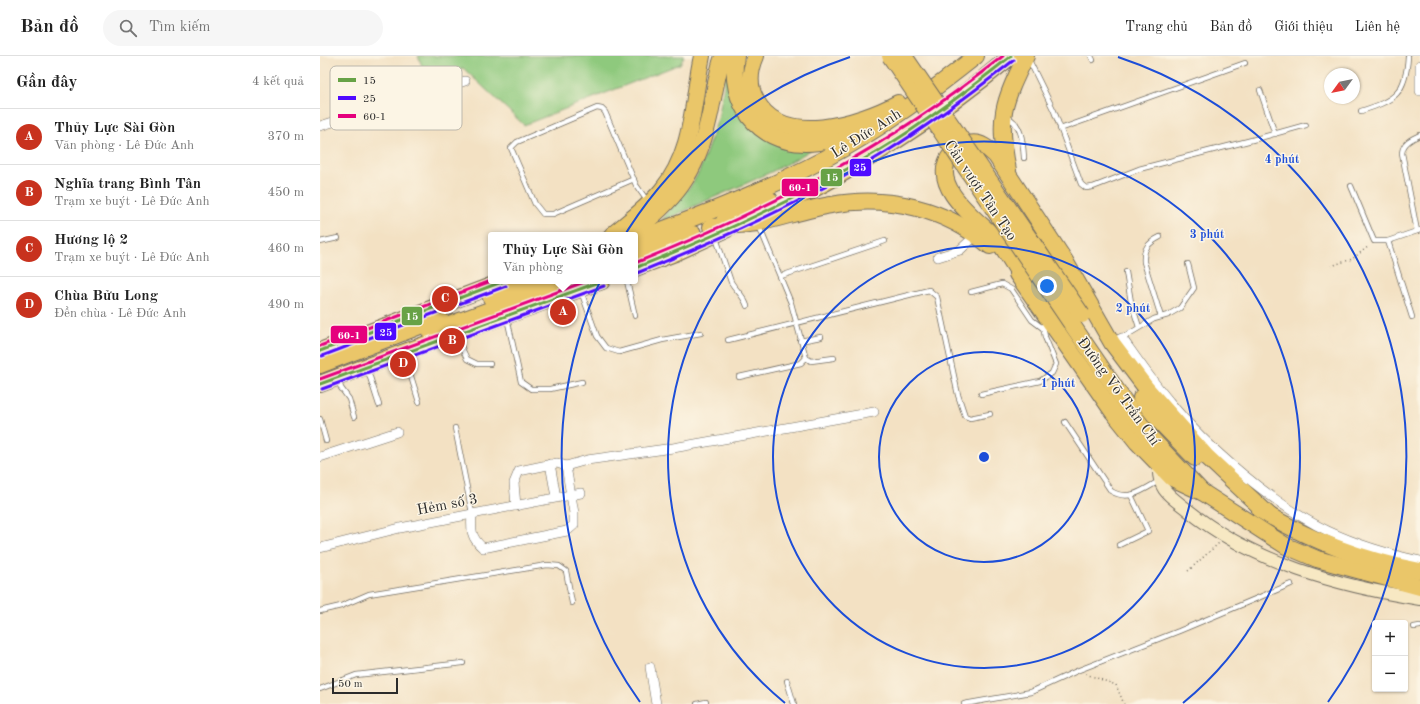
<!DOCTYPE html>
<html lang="vi">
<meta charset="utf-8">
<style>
:root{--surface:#fff;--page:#f6f6f6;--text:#222;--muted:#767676;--line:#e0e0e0;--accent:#c8321e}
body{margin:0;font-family:"Old Standard TT",serif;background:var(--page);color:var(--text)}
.controls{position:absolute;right:12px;bottom:12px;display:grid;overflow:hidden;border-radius:4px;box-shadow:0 1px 3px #0004}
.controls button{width:36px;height:36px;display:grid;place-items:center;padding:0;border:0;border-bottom:1px solid var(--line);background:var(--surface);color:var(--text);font:20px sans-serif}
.compass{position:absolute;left:1004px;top:12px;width:36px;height:36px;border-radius:50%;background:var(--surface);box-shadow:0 1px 3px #0004;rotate:237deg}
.scale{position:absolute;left:12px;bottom:10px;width:66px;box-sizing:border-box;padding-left:4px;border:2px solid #2b2b2b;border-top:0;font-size:11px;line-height:14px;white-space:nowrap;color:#2b2b2b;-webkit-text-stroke:3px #fcf5e5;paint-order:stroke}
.you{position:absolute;left:727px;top:230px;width:14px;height:14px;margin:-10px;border:3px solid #fff;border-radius:50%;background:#1a73e8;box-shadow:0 0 0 6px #1a73e833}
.badge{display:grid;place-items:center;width:26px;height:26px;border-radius:50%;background:var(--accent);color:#fff;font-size:13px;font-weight:700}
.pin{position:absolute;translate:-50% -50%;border:2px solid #fff;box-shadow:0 1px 4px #0006}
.popup{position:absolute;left:168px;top:176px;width:150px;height:52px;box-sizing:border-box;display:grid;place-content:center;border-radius:4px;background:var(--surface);filter:drop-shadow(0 1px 3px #0005);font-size:13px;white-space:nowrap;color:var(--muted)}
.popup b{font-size:15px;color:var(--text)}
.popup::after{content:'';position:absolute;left:50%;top:100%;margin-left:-8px;border:8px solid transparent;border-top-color:var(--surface)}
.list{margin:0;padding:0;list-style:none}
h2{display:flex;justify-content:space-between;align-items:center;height:52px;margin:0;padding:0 16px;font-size:17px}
h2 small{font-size:13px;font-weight:400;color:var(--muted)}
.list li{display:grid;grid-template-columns:26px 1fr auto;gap:12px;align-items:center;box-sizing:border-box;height:56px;padding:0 16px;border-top:1px solid var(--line)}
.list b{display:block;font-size:15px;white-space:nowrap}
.list p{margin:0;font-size:13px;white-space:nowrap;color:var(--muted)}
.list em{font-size:13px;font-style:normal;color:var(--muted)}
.icon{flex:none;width:22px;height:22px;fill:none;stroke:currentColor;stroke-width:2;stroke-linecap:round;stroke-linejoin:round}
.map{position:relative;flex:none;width:1100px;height:648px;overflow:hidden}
header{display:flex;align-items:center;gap:24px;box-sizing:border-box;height:56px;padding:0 20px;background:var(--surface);border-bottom:1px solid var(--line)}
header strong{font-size:19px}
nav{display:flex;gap:22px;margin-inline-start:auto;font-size:14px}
.search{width:280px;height:36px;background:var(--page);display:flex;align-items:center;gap:10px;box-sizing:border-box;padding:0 14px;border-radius:22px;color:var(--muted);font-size:15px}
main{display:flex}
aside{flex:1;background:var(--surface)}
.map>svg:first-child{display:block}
</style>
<header>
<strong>Bản đồ</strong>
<div class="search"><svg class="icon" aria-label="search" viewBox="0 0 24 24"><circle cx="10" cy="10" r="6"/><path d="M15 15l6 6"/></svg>Tìm kiếm</div>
<nav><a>Trang chủ</a><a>Bản đồ</a><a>Giới thiệu</a><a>Liên hệ</a></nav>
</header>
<main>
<aside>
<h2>Gần đây<small>4 kết quả</small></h2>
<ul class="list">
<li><span class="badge">A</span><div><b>Thủy Lực Sài Gòn</b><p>Văn phòng · Lê Đức Anh</p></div><em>370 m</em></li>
<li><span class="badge">B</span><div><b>Nghĩa trang Bình Tân</b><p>Trạm xe buýt · Lê Đức Anh</p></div><em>450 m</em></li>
<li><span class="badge">C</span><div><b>Hương lộ 2</b><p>Trạm xe buýt · Lê Đức Anh</p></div><em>460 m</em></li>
<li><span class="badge">D</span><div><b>Chùa Bửu Long</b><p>Đền chùa · Lê Đức Anh</p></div><em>490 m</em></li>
</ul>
</aside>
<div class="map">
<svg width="1100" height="648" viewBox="0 0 1100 648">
<rect width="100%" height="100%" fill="#fcf5e5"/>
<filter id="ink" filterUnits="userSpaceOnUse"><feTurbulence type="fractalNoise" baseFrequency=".025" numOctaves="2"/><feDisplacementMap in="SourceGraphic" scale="8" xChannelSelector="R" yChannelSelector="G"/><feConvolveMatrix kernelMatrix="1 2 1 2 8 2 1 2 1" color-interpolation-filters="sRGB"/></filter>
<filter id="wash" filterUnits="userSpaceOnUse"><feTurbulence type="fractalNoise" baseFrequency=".012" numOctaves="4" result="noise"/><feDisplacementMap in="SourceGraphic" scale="16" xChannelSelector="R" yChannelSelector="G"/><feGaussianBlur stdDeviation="0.9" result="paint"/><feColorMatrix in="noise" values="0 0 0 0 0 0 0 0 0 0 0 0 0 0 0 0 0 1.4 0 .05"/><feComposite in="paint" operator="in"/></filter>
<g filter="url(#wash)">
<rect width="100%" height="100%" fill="#f3e1c3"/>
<!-- green -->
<g fill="#8ec97d" stroke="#5c7a54">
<path d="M98 0H364L360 8 204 69 143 12 109 28Z"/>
<path d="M407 12 410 21 492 93C457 116 417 131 379 148 366 154 355 160 342 164L359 142 370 131 379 116 398 63Z"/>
</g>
</g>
<g filter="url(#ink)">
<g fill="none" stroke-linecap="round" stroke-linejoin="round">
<defs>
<g id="lane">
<path d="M771 0 773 4"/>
<path d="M709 4 734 55 761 128 766 132 773 131 819 113 932 84 986 69"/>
<path d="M940 34 955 78"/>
<path d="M1041 55C1075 44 1086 38 1088 0"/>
<path d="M686 61C702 66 703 87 704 102"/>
<path d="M740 73 925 7"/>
<path d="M314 123 233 158H223L215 148 191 92 197 86 277 52 282 53 285 56 316 129 328 146"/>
<path d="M1031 130 1054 185H1068L1100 174"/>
<path d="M1097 175 1082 97C1083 87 1091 83 1100 79"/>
<path d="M840 181C828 187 823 193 824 206L841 261"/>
<path d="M396 182 411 226C417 236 423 238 427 250"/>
<path d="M1068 185 1092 261"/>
<path d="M0 186 18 182"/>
<path d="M806 216 811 246 819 271"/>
<path d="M461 220 565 185"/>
<path d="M307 225 315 260"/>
<path d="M261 235 277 280 286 292 299 296 342 284 381 277"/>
<path d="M651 236 682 228 691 233 712 264 724 273"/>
<path d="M187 262 201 326 211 333H230L262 326"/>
<path d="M136 280 147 303 157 308H170"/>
<path d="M802 282 834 263 848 259 860 252 874 232 868 208"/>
<path d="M408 284 609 234 617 241 638 339 645 360 650 362 670 358"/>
<path d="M480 285 501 281"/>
<path d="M84 298 99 346"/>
<path d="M486 302 491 305 514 302"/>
<path d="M47 312 59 349"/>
<path d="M419 321 481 307 486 302 471 247 439 170"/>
<path d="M18 323 21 332 29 343 34 361"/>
<path d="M661 338 720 325 732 317 736 308 725 281 723 270 727 266"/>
<path d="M0 363 6 385"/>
<path d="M745 366 791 435C809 446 823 434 839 425"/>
<path d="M135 372 152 457"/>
<path d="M799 489 828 475 811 439"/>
<path d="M0 555 21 550 49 538 227 509 239 510 246 515 252 547"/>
<path d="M1094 571 1100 570"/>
<path d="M467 625 474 648"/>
<path d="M0 633 36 619 143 607"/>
<path d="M377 648 386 646"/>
<path d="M644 648 711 636 759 614 859 575 971 528"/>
</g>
<g id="street">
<path d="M1100 9V35"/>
<path d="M0 70 145 25"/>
<path d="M618 201 640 194 656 179"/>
<path d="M792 287 802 282C817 303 832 325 849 345 886 391 955 450 1008 475 1038 489 1068 498 1100 505"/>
<path d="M0 401 77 376"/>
<path d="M230 408 236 441"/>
<path d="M196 450 194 427 199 415 237 407 246 410 267 404 353 392 554 356"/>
<path d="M152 457C151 473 150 481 163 492L247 475 254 469V457L246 410"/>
<path d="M0 492 80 472 261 437"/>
<path d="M330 611 336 648"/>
</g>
<path id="secondary" d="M839 410C837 435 852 441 869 455 934 507 1019 530 1100 543"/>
<g id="highway">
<path d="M416 0C408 46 437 87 485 87 505 87 524 81 542 75"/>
<path d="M436 0C430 14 428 30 436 44 461 93 541 67 578 47"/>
<path d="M688 114C677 60 683 48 706 0"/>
<path d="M441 158C526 122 621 59 691 0"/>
<path d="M404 165 450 144"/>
<path d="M391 171C407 170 422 169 437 167 462 162 486 153 511 149 568 138 626 153 670 190"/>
<path d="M292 179C309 165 328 151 342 134 374 95 372 46 382 0"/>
<path d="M309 179C355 145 376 119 389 62 394 41 396 20 403 0"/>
<path d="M315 184C388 157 460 129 528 90 573 64 616 32 656 0"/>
<path d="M315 200 373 178"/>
<path d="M315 212 355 197 407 173"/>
<path d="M697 218 793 356 817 386 852 422 882 436"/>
<path d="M704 225C695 212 687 196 677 184 660 165 612 134 628 103 632 96 641 90 649 88 660 85 669 93 676 100L745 205 792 287 826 332 886 400 950 460"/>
<path d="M171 242 215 225"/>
<path d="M751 267 815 361 830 381 882 436 966 490 997 503 1100 531"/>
<path d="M110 276 248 225"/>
<path d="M0 295 184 225"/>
<path d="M0 309 120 262"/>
<path d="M0 328 79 298 282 225"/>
<path d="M821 342 841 367 875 402"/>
<path d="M940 454C990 485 1042 504 1100 515"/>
</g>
</defs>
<!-- lane casing -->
<use href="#lane" stroke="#716b60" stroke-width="6"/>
<!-- street casing -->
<use href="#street" stroke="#716b60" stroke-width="10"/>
<!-- secondary casing -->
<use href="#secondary" stroke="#716b60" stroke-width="14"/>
<!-- highway casing -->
<use href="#highway" stroke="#716b60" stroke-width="18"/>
<!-- path -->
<g stroke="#716b60" stroke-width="1.5" stroke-dasharray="1 3" stroke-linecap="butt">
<path d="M1011 210 1032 203 1049 190"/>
<path d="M868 515 899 487"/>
<path d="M766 618 796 629 804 648"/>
</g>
<!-- lane -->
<use href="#lane" stroke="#fff" stroke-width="4.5"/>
<!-- street -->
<use href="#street" stroke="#fff" stroke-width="9"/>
<!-- secondary -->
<use href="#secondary" stroke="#f7e8c3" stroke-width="12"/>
<!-- highway -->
<use href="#highway" stroke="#eac669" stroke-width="16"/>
<defs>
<g id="highway-bridge">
<path d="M570 0 751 267"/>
<path d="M584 0 762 259"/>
</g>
</defs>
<!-- highway-bridge casing -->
<use href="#highway-bridge" stroke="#716b60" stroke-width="18" stroke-linecap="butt"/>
<!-- highway-bridge -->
<use href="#highway-bridge" stroke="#eac669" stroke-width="16"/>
<defs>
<g id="bus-1">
<path d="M315 212C399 179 480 142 558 95 605 67 648 34 691 0"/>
<path d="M0 295 184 225"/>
<path d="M0 328 282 225"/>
</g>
<g id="bus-2">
<path d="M317 217C401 183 484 146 561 99 608 70 651 38 694 4"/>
<path d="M2 300 186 230"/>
<path d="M2 333 284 230"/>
</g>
<g id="bus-3">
<path d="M315 207C452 152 567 92 683 0"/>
<path d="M0 290 171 225"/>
<path d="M0 323 267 225"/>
</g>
</defs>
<!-- bus-1 casing -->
<use href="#bus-1" stroke="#fcf5e5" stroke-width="6"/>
<!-- bus-2 casing -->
<use href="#bus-2" stroke="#fcf5e5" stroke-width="6"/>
<!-- bus-3 casing -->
<use href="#bus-3" stroke="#fcf5e5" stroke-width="6"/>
<!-- bus-1 -->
<use href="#bus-1" stroke="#67a246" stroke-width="3"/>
<!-- bus-2 -->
<use href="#bus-2" stroke="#4f0aff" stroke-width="3"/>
<!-- bus-3 -->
<use href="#bus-3" stroke="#e5007d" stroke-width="3"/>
</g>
</g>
<!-- distance rings -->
<g fill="none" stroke="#1d4ed8" stroke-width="2">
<circle cx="664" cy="401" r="105"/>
<circle cx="664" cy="401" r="211"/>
<path d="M465 647A316 316 0 1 1 863 647"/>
<path d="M320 646A422 422 0 0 1 530 1M798 1A422 422 0 0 1 1008 646"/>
</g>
<g text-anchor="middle" stroke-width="3" stroke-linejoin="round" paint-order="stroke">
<!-- street labels -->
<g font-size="15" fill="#2b2b2b" stroke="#fcf5e5">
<text transform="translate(546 77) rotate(-32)" y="5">Lê Đức Anh</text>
<text transform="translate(661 134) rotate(56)" y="5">Cầu vượt Tân Tạo</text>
<text transform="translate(799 335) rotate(54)" y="5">Đường Võ Trần Chí</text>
<text transform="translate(127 448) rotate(-11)" y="5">Hẻm số 3</text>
</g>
</g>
<!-- legend -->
<rect x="10" y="10" width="132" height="64" rx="6" fill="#fcf5e5" stroke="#bdb8ad" stroke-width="1"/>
<rect x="18" y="22" width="18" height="4" fill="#67a246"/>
<rect x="18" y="40" width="18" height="4" fill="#4f0aff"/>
<rect x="18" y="58" width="18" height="4" fill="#e5007d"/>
<g font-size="11" fill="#2b2b2b">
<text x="43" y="28">15</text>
<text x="43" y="46">25</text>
<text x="43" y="64">60-1</text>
</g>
<circle cx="664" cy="401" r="6" fill="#1d4ed8" stroke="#fcf5e5" stroke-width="2"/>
<g font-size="12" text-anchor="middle" font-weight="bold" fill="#1d4ed8" stroke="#fcf5e5" stroke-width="3" stroke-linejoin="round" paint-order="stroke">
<text x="962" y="107">4 phút</text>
<text x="887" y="182">3 phút</text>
<text x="813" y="256">2 phút</text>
<text x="738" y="331">1 phút</text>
</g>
<g stroke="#fcf5e5" stroke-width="1.5">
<rect x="529" y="102" width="23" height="19" rx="4" fill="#4f0aff"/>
<rect x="500" y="112" width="23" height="19" rx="4" fill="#67a246"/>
<rect x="461" y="122" width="38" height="19" rx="4" fill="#e5007d"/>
<rect x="81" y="250" width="22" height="20" rx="4" fill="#67a246"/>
<rect x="54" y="266" width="23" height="19" rx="4" fill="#4f0aff"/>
<rect x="10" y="269" width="38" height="19" rx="4" fill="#e5007d"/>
</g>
<g font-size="11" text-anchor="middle" font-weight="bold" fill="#fff">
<text x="540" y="115">25</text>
<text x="512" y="125">15</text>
<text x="480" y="135">60-1</text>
<text x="92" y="264">15</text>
<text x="66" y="280">25</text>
<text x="29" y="283">60-1</text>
</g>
</svg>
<div class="controls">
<button>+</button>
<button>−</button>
</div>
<svg class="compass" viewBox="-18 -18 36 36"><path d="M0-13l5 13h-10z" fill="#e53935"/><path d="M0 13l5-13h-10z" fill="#767676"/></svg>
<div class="scale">50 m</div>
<div class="you"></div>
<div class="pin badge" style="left:243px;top:256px">A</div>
<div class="popup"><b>Thủy Lực Sài Gòn</b>Văn phòng</div>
<div class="pin badge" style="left:132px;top:285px">B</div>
<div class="pin badge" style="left:125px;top:243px">C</div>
<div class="pin badge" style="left:83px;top:308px">D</div>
</div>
</main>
